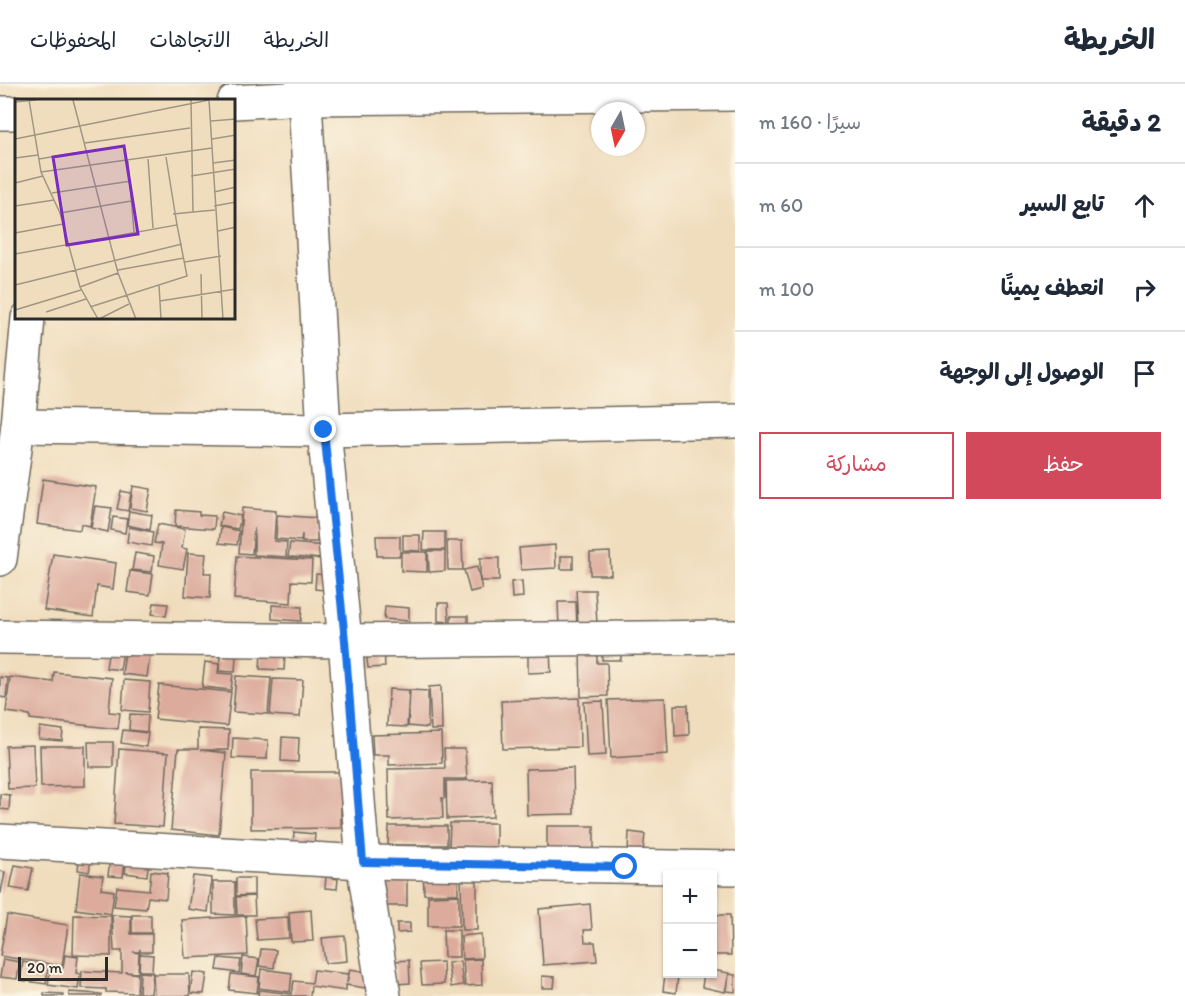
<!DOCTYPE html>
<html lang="ar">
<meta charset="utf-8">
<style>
:root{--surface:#fff;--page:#f2f2f3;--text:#1f2937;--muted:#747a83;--line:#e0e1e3;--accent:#d1495b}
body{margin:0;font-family:Itim,"Playpen Sans Arabic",sans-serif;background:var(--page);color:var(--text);direction:rtl}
.controls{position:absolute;right:18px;bottom:18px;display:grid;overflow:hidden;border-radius:0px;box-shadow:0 2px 4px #0004}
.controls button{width:54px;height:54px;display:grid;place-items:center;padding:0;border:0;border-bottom:2px solid var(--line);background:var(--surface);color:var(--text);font:30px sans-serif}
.compass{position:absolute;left:591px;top:18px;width:54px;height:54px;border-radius:50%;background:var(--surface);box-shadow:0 2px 4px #0004;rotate:189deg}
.scale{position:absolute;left:18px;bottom:15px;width:90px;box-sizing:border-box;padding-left:6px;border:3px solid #2b2b2b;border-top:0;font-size:16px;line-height:21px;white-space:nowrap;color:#2b2b2b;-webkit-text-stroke:4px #fcf5e5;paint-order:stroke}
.stop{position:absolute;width:18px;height:18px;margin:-14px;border:4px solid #1a73e8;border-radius:50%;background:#fff}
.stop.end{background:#1a73e8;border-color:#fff;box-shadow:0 2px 6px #0008}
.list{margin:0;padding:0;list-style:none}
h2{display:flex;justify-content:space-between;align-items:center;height:78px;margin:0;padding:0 24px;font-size:26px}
h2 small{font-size:20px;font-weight:400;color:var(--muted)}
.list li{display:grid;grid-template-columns:39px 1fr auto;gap:18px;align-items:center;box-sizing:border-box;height:84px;padding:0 24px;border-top:2px solid var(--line)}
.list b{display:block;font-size:22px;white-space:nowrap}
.list em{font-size:20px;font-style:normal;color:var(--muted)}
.actions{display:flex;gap:12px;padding:18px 24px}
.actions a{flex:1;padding:14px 0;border:2px solid var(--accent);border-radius:0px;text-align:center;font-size:21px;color:var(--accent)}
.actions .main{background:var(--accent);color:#fff}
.icon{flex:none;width:33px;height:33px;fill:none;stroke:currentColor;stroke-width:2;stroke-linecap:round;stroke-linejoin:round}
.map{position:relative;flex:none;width:735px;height:912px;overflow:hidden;direction:ltr}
header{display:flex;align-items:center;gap:36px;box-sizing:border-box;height:84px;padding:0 30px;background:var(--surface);border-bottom:2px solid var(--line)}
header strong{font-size:28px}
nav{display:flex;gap:33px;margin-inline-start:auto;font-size:21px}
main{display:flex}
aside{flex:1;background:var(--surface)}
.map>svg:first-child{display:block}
</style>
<header>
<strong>الخريطة</strong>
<nav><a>الخريطة</a><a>الاتجاهات</a><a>المحفوظات</a></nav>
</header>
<main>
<aside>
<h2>2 دقيقة<small>سيرًا · 160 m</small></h2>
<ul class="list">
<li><svg class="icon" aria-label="ahead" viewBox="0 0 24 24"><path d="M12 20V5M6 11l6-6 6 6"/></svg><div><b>تابع السير</b></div><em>60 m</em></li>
<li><svg class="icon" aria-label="right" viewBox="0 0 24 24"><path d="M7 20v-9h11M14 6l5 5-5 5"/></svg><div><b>انعطف يمينًا</b></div><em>100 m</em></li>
<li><svg class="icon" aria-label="arrive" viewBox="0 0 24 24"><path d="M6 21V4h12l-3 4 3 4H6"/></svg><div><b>الوصول إلى الوجهة</b></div></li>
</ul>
<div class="actions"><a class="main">حفظ</a><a>مشاركة</a></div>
</aside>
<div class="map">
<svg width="735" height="912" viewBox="0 0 735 912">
<rect width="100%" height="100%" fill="#fcf5e5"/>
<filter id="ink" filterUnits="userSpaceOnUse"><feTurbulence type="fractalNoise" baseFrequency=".0167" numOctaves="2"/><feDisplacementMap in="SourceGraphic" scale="12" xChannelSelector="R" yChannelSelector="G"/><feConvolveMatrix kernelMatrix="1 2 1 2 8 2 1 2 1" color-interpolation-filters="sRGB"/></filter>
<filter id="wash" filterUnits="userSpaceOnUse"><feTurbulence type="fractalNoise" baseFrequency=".008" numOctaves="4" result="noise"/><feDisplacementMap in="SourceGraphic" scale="24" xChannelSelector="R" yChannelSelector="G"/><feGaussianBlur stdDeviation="1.35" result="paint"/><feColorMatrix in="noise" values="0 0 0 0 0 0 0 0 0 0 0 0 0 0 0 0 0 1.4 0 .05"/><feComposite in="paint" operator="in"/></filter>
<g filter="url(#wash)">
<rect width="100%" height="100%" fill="#f0ddbd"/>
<g id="blocks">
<!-- building -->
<g fill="#dcab9c">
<path d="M43 395 96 403 90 442 81 440 80 446 37 440Z"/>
<path d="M133 402 151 405 147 427 130 424Z"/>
<path d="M121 407 131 409 128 427 117 425Z"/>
<path d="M95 422 112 424 108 448 91 444Z"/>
<path d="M242 424 276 427 274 457 287 458 286 473 254 471V444L252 470 239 469Z"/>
<path d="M176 426 199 428V431L215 432 214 445 175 442Z"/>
<path d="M129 427 152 431 150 446 127 441Z"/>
<path d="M222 428 241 432 238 445 219 442Z"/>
<path d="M277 431 318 434 317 458H302V450L301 457 276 455Z"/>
<path d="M113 433 127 435 125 449 111 446Z"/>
<path d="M158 440 185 445 182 464 187 465 183 485 159 481 162 460 154 459Z"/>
<path d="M129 443 153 448 151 462 127 458Z"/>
<path d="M221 443 239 447 237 461 219 459Z"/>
<path d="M424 448H445V466H423Z"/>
<path d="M403 451H420V467L403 466Z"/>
<path d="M376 452H400V472H377Z"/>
<path d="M447 457H462L463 486H448Z"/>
<path d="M290 459 326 462 325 475 288 473Z"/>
<path d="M555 461 556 484 521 486 519 464Z"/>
<path d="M428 467H445V487L429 488Z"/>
<path d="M401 468H427V488L401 487Z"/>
<path d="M610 468 611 491H590V469Z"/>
<path d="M135 469 154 472 152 488 132 486Z"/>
<path d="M188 469 206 470 204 489H211L210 514 185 512Z"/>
<path d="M53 470 116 479 113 505 97 502 93 533 44 526Z"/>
<path d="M237 472 312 476 311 498 292 497 291 519 234 515Z"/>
<rect x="561" y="472" width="12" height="13"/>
<rect x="480" y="474" width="19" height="23"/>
<path d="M477 483 482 505 470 508 464 486Z"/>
<path d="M130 487 153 490 150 511 127 508Z"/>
<path d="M316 490 325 491 324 506 315 505Z"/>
<path d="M522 497 523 513 512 514 511 498Z"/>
<path d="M576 506H595L597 540 578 541Z"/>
<path d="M558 518H576L577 544H559Z"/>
<path d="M154 519 168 520 166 532 152 530Z"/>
<path d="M438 519H448L449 538 438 537Z"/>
<path d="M272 521 302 523 301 537 272 535Z"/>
<path d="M385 522 409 524V537L384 535Z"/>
<rect x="451" y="532" width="17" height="15"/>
<path d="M109 565 123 567 120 586 106 584Z"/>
<path d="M384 565 385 583 368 584 366 566Z"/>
<path d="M550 566 551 588 528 589V567Z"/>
<path d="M597 567V579H607L608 612 581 613 580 568Z"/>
<path d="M125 568 150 571 147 593 122 590Z"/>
<path d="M261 568 285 570 284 586 260 585Z"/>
<rect x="602" y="569" width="19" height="7"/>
<path d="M220 571 236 572 235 588 219 587Z"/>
<path d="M205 578 219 580 218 589 233 590 231 606 202 603Z"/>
<path d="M54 588 112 594 109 628 120 629 118 645 30 635V631L6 628 10 593 53 598Z"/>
<path d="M236 592 271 594 268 630 233 628Z"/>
<path d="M0 593 8 594 6 614 0 613Z"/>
<path d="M273 595 303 596 300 633 270 631Z"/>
<path d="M124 596 150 598 148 628 122 626Z"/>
<path d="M159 601 231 608 227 642 155 635Z"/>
<path d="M441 602 442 646H431L429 603Z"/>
<path d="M389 605 409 606 407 643 387 642Z"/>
<path d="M410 606 428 607V644L408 642Z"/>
<path d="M579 614 580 663 503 665 501 617Z"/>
<path d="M665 614 668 670 611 674 608 616Z"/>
<path d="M603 617 606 671 587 672 584 618Z"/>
<path d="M674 621H688L689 651 675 652Z"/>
<path d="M130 630 148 631 147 648 129 646Z"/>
<path d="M40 643 63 646 62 657 39 655Z"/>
<path d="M198 645 229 646 228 666H200L226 669 219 751 171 746 178 665H198Z"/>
<path d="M123 646 148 649 146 663 121 659Z"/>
<path d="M441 649 442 679 389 681V671H373L372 651Z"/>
<path d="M282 653 299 654 298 678 281 677Z"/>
<path d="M233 654 268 656 267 675 232 674Z"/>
<path d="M88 658H113V683H89Z"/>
<path d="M33 661 35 704 8 705 6 662Z"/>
<path d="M40 662H85V702L41 703Z"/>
<path d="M119 665 168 669 163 743 114 740Z"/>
<path d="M444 665H465L467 695H445V714H442L443 734 389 736 388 685 445 684Z"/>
<path d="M573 684 574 730 527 731 526 685Z"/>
<path d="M251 688H341V744L251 745Z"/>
<path d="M492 696 493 733 447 735 446 697Z"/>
<path d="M0 710 10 711 9 726 0 725Z"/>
<path d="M450 739H496V763L449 762Z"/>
<path d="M389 742H447V761H388Z"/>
<rect x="547" y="742" width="47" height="23"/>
<path d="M294 748 315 750 314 761 293 760Z"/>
<path d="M629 748 645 750 643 768 628 767Z"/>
<path d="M127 773 149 775 147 792 125 789Z"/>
<path d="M110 774 125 776 123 793 108 792Z"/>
<path d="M79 775 91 776 89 788 78 786Z"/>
<path d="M15 781 33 784 28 807 10 804Z"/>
<path d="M407 782V822H377V783Z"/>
<path d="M423 784H458V810H424Z"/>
<path d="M0 787 5 788 1 809H0Z"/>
<path d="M151 787 168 789 166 815 148 813 146 825 114 822 117 803 149 806Z"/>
<path d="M80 789 103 792 101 805 114 807 111 830 76 825Z"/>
<path d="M193 792 212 794 208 828 188 825Z"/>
<path d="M326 793 338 795 337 805 325 804Z"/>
<path d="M236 794H254V811L236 812Z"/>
<path d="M461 795H477V846H462Z"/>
<path d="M213 798H235V831L213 830Z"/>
<path d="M459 811V842H428V812Z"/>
<path d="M254 812 255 831H237L236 813Z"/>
<path d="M590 820 592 846H584L585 858H595L597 877 543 881 539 825Z"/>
<path d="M311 826 313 857 291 858 289 828Z"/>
<path d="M7 831 68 841 62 882 0 872Z"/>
<path d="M74 831 111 832V872L73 871Z"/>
<path d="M112 831 131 832V850H152V868H140V865L139 868H133L139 869 138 889 125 888 138 890 137 909 106 908V905L81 904 82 887 122 889V867H114Z"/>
<rect x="132" y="831" width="19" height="18"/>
<path d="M712 831H730L731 871H712Z"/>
<path d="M246 832 248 871 185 874 182 836Z"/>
<path d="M288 833 289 854 257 856 255 835Z"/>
<path d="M397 839H410V848L397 849Z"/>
<path d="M443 846H459V873H444Z"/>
<path d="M481 850 482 874 462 875 461 852Z"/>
<path d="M345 852 347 877 325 879 322 854Z"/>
<path d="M261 865 276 866 274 884 259 882Z"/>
<path d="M140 870 153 871 152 887H139Z"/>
<path d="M65 871 78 873 76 889 80 890 78 905 48 901 51 882 63 884Z"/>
<path d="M243 873 259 875 256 892 241 890Z"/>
<path d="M219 874 241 876 239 889 217 886Z"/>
<path d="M3 875 20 878 17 895 0 893Z"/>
<path d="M481 875 482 901 465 902 463 876Z"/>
<path d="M409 876 410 899 396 900 395 877Z"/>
<path d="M460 877 463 901 451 903 448 879Z"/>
<path d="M23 878 48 883 46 900 20 896Z"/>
<path d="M443 878 444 900 422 901 420 879Z"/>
<path d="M261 885 292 889 290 908 259 904Z"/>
<path d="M350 885 367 888 365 904 346 901V907L311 902 310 912H258L259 906 292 910 294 897 312 899 314 886 348 890 347 899Z"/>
<path d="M712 886 729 889 725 908 702 903 704 890H712Z"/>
<path d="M140 888 153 889 151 910 139 909Z"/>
<path d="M193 888 207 890 204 910 190 909Z"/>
<path d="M153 890H189L190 912H154Z"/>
<path d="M231 890 259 893 257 909 229 906Z"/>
<path d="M665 890 678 892 676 909 663 907Z"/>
<path d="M729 890 735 891V908L727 907Z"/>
<path d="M542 892 555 893 554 904H542Z"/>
<path d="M69 908 101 910V912H69Z"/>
<path d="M44 909 63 910V912H44Z"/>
</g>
</g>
</g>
<g filter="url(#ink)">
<use href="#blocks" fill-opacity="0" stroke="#70695e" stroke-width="1.5"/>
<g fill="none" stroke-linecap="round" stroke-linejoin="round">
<defs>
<g id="minor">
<path d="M304 0 324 346 345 557 363 778 384 912"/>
<path d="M234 18 306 14 735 10"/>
<path d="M0 29H16"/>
<path d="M18 342 324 346 735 337"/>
<path d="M0 475 18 342 28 234"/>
<path d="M0 553 345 557 735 553"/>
<path d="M0 757 363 778 735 784"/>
</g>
</defs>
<!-- minor casing -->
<use href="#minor" stroke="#70695e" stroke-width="36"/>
<!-- minor -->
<use href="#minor" stroke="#fff" stroke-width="33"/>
</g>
</g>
<g fill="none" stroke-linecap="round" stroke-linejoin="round" filter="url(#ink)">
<!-- route -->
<path stroke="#1a73e8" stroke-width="8" d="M324 346 345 557 363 778 625 783"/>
</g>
<!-- overview -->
<g transform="translate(15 15)">
<rect width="220" height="220" fill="#f0ddbd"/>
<path fill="none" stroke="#a19683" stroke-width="1.5" d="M14 1 26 73 45 114 65 188 83 220M58 1 103 174 121 220M194 1 208 220M0 3 21 1M196 22 221 20M0 40 194 1M197 40 221 36M70 44 175 29M0 59 23 56M24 60 72 52M133 60 138 129M113 62 119 133M198 64 221 61M26 73 197 49M176 77 221 70M0 84 28 77M199 93 221 88M37 94 116 82M0 107 39 101M199 107 221 103M178 113 200 111M45 114 116 102M158 115 178 113 176 1M203 132 221 128M0 134 48 125M0 155 162 126 151 58M170 163 206 157M103 171 169 159M186 175 187 220M0 186 167 145M144 186 146 220M65 188 103 174M145 202 221 190M75 208 172 177 162 126M0 211 66 191M31 213 71 200M84 220 114 205"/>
<path fill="#7b2cbf" fill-opacity="0.15" stroke="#7b2cbf" stroke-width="3" d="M109 47 123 135 52 146 38 58Z"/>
<rect width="220" height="220" fill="none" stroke="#2b2b2b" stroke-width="3"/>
</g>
</svg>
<div class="controls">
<button>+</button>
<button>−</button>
</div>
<svg class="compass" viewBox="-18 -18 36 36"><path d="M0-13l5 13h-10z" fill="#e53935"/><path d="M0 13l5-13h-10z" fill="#747a83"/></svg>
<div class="scale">20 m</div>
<div class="stop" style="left:625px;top:783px"></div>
<div class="stop end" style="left:324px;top:346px"></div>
</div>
</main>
